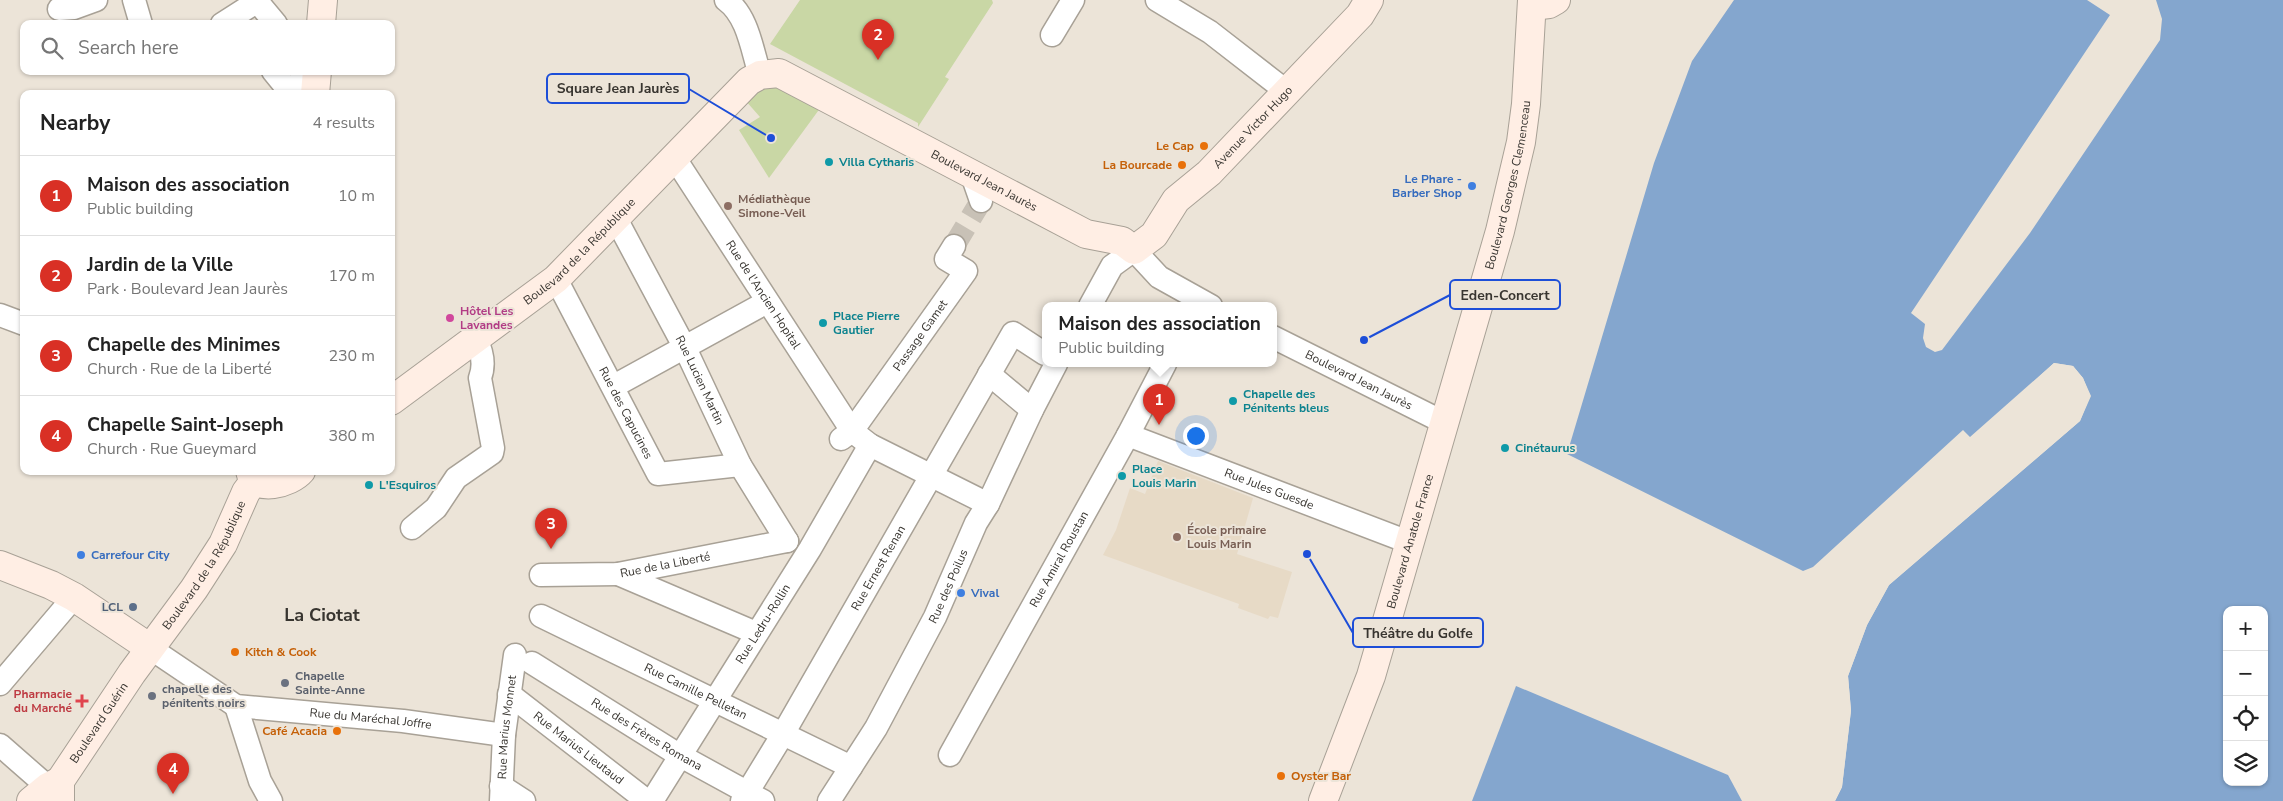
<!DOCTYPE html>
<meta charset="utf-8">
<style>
:root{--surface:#fff;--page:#f6f6f6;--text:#222;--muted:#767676;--line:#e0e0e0;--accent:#d93025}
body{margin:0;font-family:"Nunito Sans",sans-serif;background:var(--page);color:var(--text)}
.controls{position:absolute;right:15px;bottom:15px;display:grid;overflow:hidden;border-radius:10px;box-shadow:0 1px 4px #0004}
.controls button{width:45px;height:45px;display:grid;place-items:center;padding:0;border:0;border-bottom:1px solid var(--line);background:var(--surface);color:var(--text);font:25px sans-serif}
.you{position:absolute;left:1195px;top:435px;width:18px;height:18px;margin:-12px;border:4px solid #fff;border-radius:50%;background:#1a73e8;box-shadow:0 0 0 8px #1a73e833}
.badge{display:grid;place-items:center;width:32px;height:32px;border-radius:50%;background:var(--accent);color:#fff;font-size:16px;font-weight:700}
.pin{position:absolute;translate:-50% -41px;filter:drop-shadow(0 1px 2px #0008)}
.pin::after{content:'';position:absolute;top:26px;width:18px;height:15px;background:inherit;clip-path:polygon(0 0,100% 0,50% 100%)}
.popup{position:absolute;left:1042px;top:302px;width:235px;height:65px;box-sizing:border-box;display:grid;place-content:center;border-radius:10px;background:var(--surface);filter:drop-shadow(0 1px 4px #0005);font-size:16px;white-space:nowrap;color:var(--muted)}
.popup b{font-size:19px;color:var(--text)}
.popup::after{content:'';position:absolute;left:50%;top:100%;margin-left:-10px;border:10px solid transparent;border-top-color:var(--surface)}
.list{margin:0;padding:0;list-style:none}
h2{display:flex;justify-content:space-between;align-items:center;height:65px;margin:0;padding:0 20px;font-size:21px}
h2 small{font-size:16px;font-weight:400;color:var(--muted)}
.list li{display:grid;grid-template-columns:32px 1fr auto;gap:15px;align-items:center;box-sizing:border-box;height:80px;padding:0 20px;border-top:1px solid var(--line)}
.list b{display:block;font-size:19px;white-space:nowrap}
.list p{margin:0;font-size:16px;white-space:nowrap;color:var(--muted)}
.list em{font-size:16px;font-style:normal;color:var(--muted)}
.icon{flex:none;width:28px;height:28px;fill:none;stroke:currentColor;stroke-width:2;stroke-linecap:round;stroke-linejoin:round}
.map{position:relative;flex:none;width:2283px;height:801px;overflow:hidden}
.search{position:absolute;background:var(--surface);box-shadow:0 1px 4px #0004;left:20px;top:20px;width:375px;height:55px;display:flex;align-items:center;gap:12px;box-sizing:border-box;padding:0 18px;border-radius:10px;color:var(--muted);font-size:19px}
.panel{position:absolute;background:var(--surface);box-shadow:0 1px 4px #0004;left:20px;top:90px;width:375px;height:385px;border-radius:10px}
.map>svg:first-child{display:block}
</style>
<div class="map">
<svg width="2283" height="801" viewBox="0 0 2283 801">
<rect width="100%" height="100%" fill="#ece4d8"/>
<!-- education -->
<path fill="#e7dac6" d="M1158 461 1253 498 1237 554 1292 572 1278 618 1270 616 1268 619 1238 608 1239 604 1103 555 1116 530 1130 488 1145 494Z"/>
<!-- green -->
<g fill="#c9d7a5">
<path d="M800 0H992L993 3 945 77 949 79 918 127V123L770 44Z"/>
<path d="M779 85 821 107 769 178 739 130 760 117 745 100 754 90Z"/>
</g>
<!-- water -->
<g fill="#84a6ce" fill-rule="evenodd">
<path d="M1734 0H2087L2110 15 1911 313 1925 324 1923 338 1926 347 1935 352 1942 350 2030 233 2160 40 2162 19 2156 0H2283V801H1835L1842 787 1851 711 1848 676 1867 625 1889 585 2080 421 2090 396 2083 378 2073 366 2054 363 1970 437 1963 430 1813 567 1803 571 1567 454 1654 163 1692 61ZM2227 610H2264V782H2227Z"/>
<path d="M1516 686 1728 775 1742 801H1472Z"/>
</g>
<!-- pier -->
<path fill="#ece4d8" d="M2054 363 2073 366 2083 378 2091 396 2080 421 1889 585 1867 625 1848 676 1851 710 1842 787 1835 801H1833L1840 787 1849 710 1846 676 1864 624 1888 583 2078 419 2088 396 2081 379 2072 368 2055 366 2033 385V382Z"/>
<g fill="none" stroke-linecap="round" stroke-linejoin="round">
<!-- street-tunnel -->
<path stroke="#c8c1b6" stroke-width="22" stroke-dasharray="22 11" stroke-linecap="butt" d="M954 246 981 201"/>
<defs>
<g id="street">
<path d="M134 0 141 24"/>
<path d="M256 0 276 24"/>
<path d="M726 0C748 16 752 50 760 75"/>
<path d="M1157 0 1210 32 1286 91"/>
<path d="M59 9 74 8 96 0"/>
<path d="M222 24 258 1"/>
<path d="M1052 35 1073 0"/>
<path d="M273 71 286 87C297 87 305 80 316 80"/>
<path id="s1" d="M674 157 852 431 870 445 988 504"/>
<path d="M972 175 981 201"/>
<path id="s2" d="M615 217 685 348 740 465 787 541"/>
<path id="s3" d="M556 279 658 474 740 465"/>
<path d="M1090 306 1112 266 1134 250 1159 277 1211 306"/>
<path d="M0 315 24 324"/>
<path id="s4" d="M1273 337 1445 423"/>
<path d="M989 374 1032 410"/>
<path d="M614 386 767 302"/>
<path id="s5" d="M1128 435 1411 543"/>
<path id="s6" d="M841 439 852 431 966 271 946 259 954 246"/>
<path d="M412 528 436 508 456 478 492 453 493 448 480 378C485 365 482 351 476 339"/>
<path d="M618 574 756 633"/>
<path id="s7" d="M541 575 618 574 787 541"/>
<path id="s8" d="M541 616 851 767"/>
<path id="s9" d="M150 648 236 706 403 721 504 735"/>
<path id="s10" d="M532 663 679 755 763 801"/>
<path d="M0 684 74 597"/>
<path id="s11" d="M509 694 647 801"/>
<path d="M236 706 260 781 271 801"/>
<path d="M0 745 48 787"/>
<path id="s12" d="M950 755 1128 435 1165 364"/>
<path d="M501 786 524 801"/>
<path id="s13" d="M501 801 504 735 515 655"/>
<path id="s14" d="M652 801 810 549 870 445"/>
<path id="s15" d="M742 801 783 734 1013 333 1045 354"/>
<path id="s16" d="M829 801 876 728 935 617 976 523 988 504 1032 410 1056 364"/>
</g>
<g id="secondary">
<path d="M1532 6 1549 4 1556 0"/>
<path d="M321 24 323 0"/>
<path d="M315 94 317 71"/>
<path id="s17" d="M391 401 556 279 749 81 760 75 779 73 1086 234 1122 241 1134 250 1154 235 1176 200 1209 173 1360 15 1369 0"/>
<path d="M250 471C254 494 291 483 301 471"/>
<path d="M0 565 51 585 74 597 150 648"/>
<path d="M31 801 48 787 60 781"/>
<path id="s18" d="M60 801V781L132 673 194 589 223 544 246 492 255 480"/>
<path id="s19" d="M1323 801 1371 676 1500 231 1521 142 1526 104 1532 0"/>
</g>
</defs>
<!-- street casing -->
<use href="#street" stroke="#a8a196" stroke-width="25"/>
<!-- secondary casing -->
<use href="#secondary" stroke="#a8a196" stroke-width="30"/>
<!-- street -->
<use href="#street" stroke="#fff" stroke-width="22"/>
<!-- secondary -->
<use href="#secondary" stroke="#ffeee4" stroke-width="28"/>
</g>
<!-- markers -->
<g fill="#e8710a" stroke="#ece4d8" stroke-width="2">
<circle cx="1204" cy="146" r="5"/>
<circle cx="1182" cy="165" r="5"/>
<circle cx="235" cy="652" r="5"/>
<circle cx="337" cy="731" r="5"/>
<circle cx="1281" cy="776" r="5"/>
</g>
<g fill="#0f9aa8" stroke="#ece4d8" stroke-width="2">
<circle cx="829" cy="162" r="5"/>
<circle cx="823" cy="323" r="5"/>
<circle cx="1233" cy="401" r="5"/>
<circle cx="1505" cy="448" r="5"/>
<circle cx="1122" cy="476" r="5"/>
<circle cx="369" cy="485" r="5"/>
</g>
<g fill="#3f7fe0" stroke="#ece4d8" stroke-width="2">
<circle cx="1472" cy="186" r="5"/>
<circle cx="81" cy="555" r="5"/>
<circle cx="961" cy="593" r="5"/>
</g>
<g fill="#8d6e63" stroke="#ece4d8" stroke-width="2">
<circle cx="728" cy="206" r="5"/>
<circle cx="1177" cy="537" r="5"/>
</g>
<circle fill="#d1479c" stroke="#ece4d8" stroke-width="2" cx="450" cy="318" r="5"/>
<circle fill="#5c6f8a" stroke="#ece4d8" stroke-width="2" cx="133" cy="607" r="5"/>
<g fill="#6b7280" stroke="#ece4d8" stroke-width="2">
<circle cx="285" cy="683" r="5"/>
<circle cx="152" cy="696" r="5"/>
</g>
<path fill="#e0444e" stroke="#ece4d8" stroke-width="2" d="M79.5 693.5h5v5h5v5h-5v5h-5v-5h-5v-5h5z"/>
<g text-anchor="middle" stroke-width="4" stroke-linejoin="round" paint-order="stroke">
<!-- street labels -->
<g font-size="12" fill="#383530" stroke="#ece4d8">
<text dy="4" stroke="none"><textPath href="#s17" startOffset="1084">Avenue Victor Hugo</textPath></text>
<text dy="4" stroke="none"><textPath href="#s17" startOffset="745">Boulevard Jean Jaurès</textPath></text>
<text dy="4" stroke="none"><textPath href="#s19" startOffset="644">Boulevard Georges Clemenceau</textPath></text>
<text dy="4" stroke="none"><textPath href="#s17" startOffset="241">Boulevard de la République</textPath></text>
<text dy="4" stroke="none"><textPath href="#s1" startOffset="164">Rue de l'Ancien Hopital</textPath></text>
<text dy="4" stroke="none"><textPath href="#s6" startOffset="131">Passage Gamet</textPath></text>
<text dy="4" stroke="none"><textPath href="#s2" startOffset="184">Rue Lucien Martin</textPath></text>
<text dy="4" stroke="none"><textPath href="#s4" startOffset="96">Boulevard Jean Jaurès</textPath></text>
<text dy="4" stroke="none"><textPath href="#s3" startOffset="151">Rue des Capucines</textPath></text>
<text dy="4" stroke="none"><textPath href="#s5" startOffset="151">Rue Jules Guesde</textPath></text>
<text dy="4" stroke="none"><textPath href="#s19" startOffset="274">Boulevard Anatole France</textPath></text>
<text dy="4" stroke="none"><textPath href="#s12" startOffset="224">Rue Amiral Roustan</textPath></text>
<text dy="4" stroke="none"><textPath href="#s7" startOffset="125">Rue de la Liberté</textPath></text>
<text dy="4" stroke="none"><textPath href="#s18" startOffset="280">Boulevard de la République</textPath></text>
<text dy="4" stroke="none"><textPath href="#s15" startOffset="270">Rue Ernest Renan</textPath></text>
<text dy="4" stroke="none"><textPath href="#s16" startOffset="246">Rue des Poilus</textPath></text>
<text dy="4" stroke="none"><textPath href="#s14" startOffset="209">Rue Ledru-Rollin</textPath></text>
<text dy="4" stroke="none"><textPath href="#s8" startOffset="172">Rue Camille Pelletan</textPath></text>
<text dy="4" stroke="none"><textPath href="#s9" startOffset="239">Rue du Maréchal Joffre</textPath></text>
<text dy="4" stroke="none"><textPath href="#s18" startOffset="90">Boulevard Guérin</textPath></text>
<text dy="4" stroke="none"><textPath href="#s13" startOffset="74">Rue Marius Monnet</textPath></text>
<text dy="4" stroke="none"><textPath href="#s10" startOffset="135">Rue des Frères Romana</textPath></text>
<text dy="4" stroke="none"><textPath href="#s11" startOffset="88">Rue Marius Lieutaud</textPath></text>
</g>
<!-- food labels -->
<g font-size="12" font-weight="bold" fill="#c56008" stroke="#ece4d8" text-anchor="end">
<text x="1194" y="150">Le Cap</text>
<text x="1172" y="169">La Bourcade</text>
<text x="245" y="656" text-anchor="start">Kitch &amp; Cook</text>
<text x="327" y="735">Café Acacia</text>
<text x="1291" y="780" text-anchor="start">Oyster Bar</text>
</g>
<!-- culture labels -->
<g font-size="12" font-weight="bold" fill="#0d838f" stroke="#ece4d8" text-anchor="start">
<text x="839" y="166">Villa Cytharis</text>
<text x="833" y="320">Place Pierre<tspan x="833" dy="14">Gautier</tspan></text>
<text x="1243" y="398">Chapelle des<tspan x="1243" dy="14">Pénitents bleus</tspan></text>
<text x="1515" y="452">Cinétaurus</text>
<text x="1132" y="473">Place<tspan x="1132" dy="14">Louis Marin</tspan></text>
<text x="379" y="489">L'Esquiros</text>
</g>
<!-- shop labels -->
<g font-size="12" font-weight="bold" fill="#366cbe" stroke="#ece4d8" text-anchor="start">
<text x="1462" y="183" text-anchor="end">Le Phare -<tspan x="1462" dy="14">Barber Shop</tspan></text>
<text x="91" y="559">Carrefour City</text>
<text x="971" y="597">Vival</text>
</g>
<!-- education labels -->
<g font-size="12" font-weight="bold" fill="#785e54" stroke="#ece4d8" text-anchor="start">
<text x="738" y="203">Médiathèque<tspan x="738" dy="14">Simone-Veil</tspan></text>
<text x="1187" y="534">École primaire<tspan x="1187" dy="14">Louis Marin</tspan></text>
</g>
<!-- hotel labels -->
<g font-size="12" font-weight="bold" fill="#b23c85" stroke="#ece4d8" text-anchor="start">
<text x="460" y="315">Hôtel Les<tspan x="460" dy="14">Lavandes</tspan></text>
</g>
<!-- service labels -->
<g font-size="12" font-weight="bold" fill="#4e5e75" stroke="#ece4d8" text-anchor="end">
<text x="123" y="611">LCL</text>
</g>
<!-- worship labels -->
<g font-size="12" font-weight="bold" fill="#5b616d" stroke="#ece4d8" text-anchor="start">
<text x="295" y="680">Chapelle<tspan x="295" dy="14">Sainte-Anne</tspan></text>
<text x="162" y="693">chapelle des<tspan x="162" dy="14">pénitents noirs</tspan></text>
</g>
<!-- health labels -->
<g font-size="12" font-weight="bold" fill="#be3a42" stroke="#ece4d8" text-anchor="end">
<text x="72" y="698">Pharmacie<tspan x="72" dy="14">du Marché</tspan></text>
</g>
<!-- district labels -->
<g font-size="18" font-weight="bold" fill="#383530" stroke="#ece4d8">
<text x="322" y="621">La Ciotat</text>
</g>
</g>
<!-- callouts -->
<path fill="none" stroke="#1d4ed8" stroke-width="2" d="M771 138L689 89M1364 340L1450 295M1307 554L1353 633"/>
<g fill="#1d4ed8" stroke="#ece4d8" stroke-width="2">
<circle cx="771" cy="138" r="5"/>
<circle cx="1364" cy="340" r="5"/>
<circle cx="1307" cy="554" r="5"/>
</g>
<g fill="#ece4d8" stroke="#1d4ed8" stroke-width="2">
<rect x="547" y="74" width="142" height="29" rx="5"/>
<rect x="1450" y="280" width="110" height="29" rx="5"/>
<rect x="1353" y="618" width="130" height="29" rx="5"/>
</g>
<g font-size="14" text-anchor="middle" font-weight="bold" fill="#383530">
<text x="618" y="93">Square Jean Jaurès</text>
<text x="1505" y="300">Eden-Concert</text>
<text x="1418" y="638">Théâtre du Golfe</text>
</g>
</svg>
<div class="controls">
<button>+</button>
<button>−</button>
<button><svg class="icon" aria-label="locate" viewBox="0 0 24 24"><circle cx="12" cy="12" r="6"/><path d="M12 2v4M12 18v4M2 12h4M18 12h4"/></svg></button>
<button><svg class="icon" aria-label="layers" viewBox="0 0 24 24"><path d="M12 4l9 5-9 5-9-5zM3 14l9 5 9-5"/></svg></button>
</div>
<div class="you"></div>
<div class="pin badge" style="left:1159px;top:425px">1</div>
<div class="popup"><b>Maison des association</b>Public building</div>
<div class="pin badge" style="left:878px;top:60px">2</div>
<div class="pin badge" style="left:551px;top:549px">3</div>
<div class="pin badge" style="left:173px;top:794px">4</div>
<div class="search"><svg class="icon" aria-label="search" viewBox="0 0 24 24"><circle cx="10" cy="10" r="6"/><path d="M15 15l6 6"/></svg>Search here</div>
<section class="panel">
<h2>Nearby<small>4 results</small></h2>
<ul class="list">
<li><span class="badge">1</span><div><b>Maison des association</b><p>Public building</p></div><em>10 m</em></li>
<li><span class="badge">2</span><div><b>Jardin de la Ville</b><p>Park · Boulevard Jean Jaurès</p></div><em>170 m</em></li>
<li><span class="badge">3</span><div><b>Chapelle des Minimes</b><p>Church · Rue de la Liberté</p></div><em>230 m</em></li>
<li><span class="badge">4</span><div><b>Chapelle Saint-Joseph</b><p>Church · Rue Gueymard</p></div><em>380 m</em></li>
</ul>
</section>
</div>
